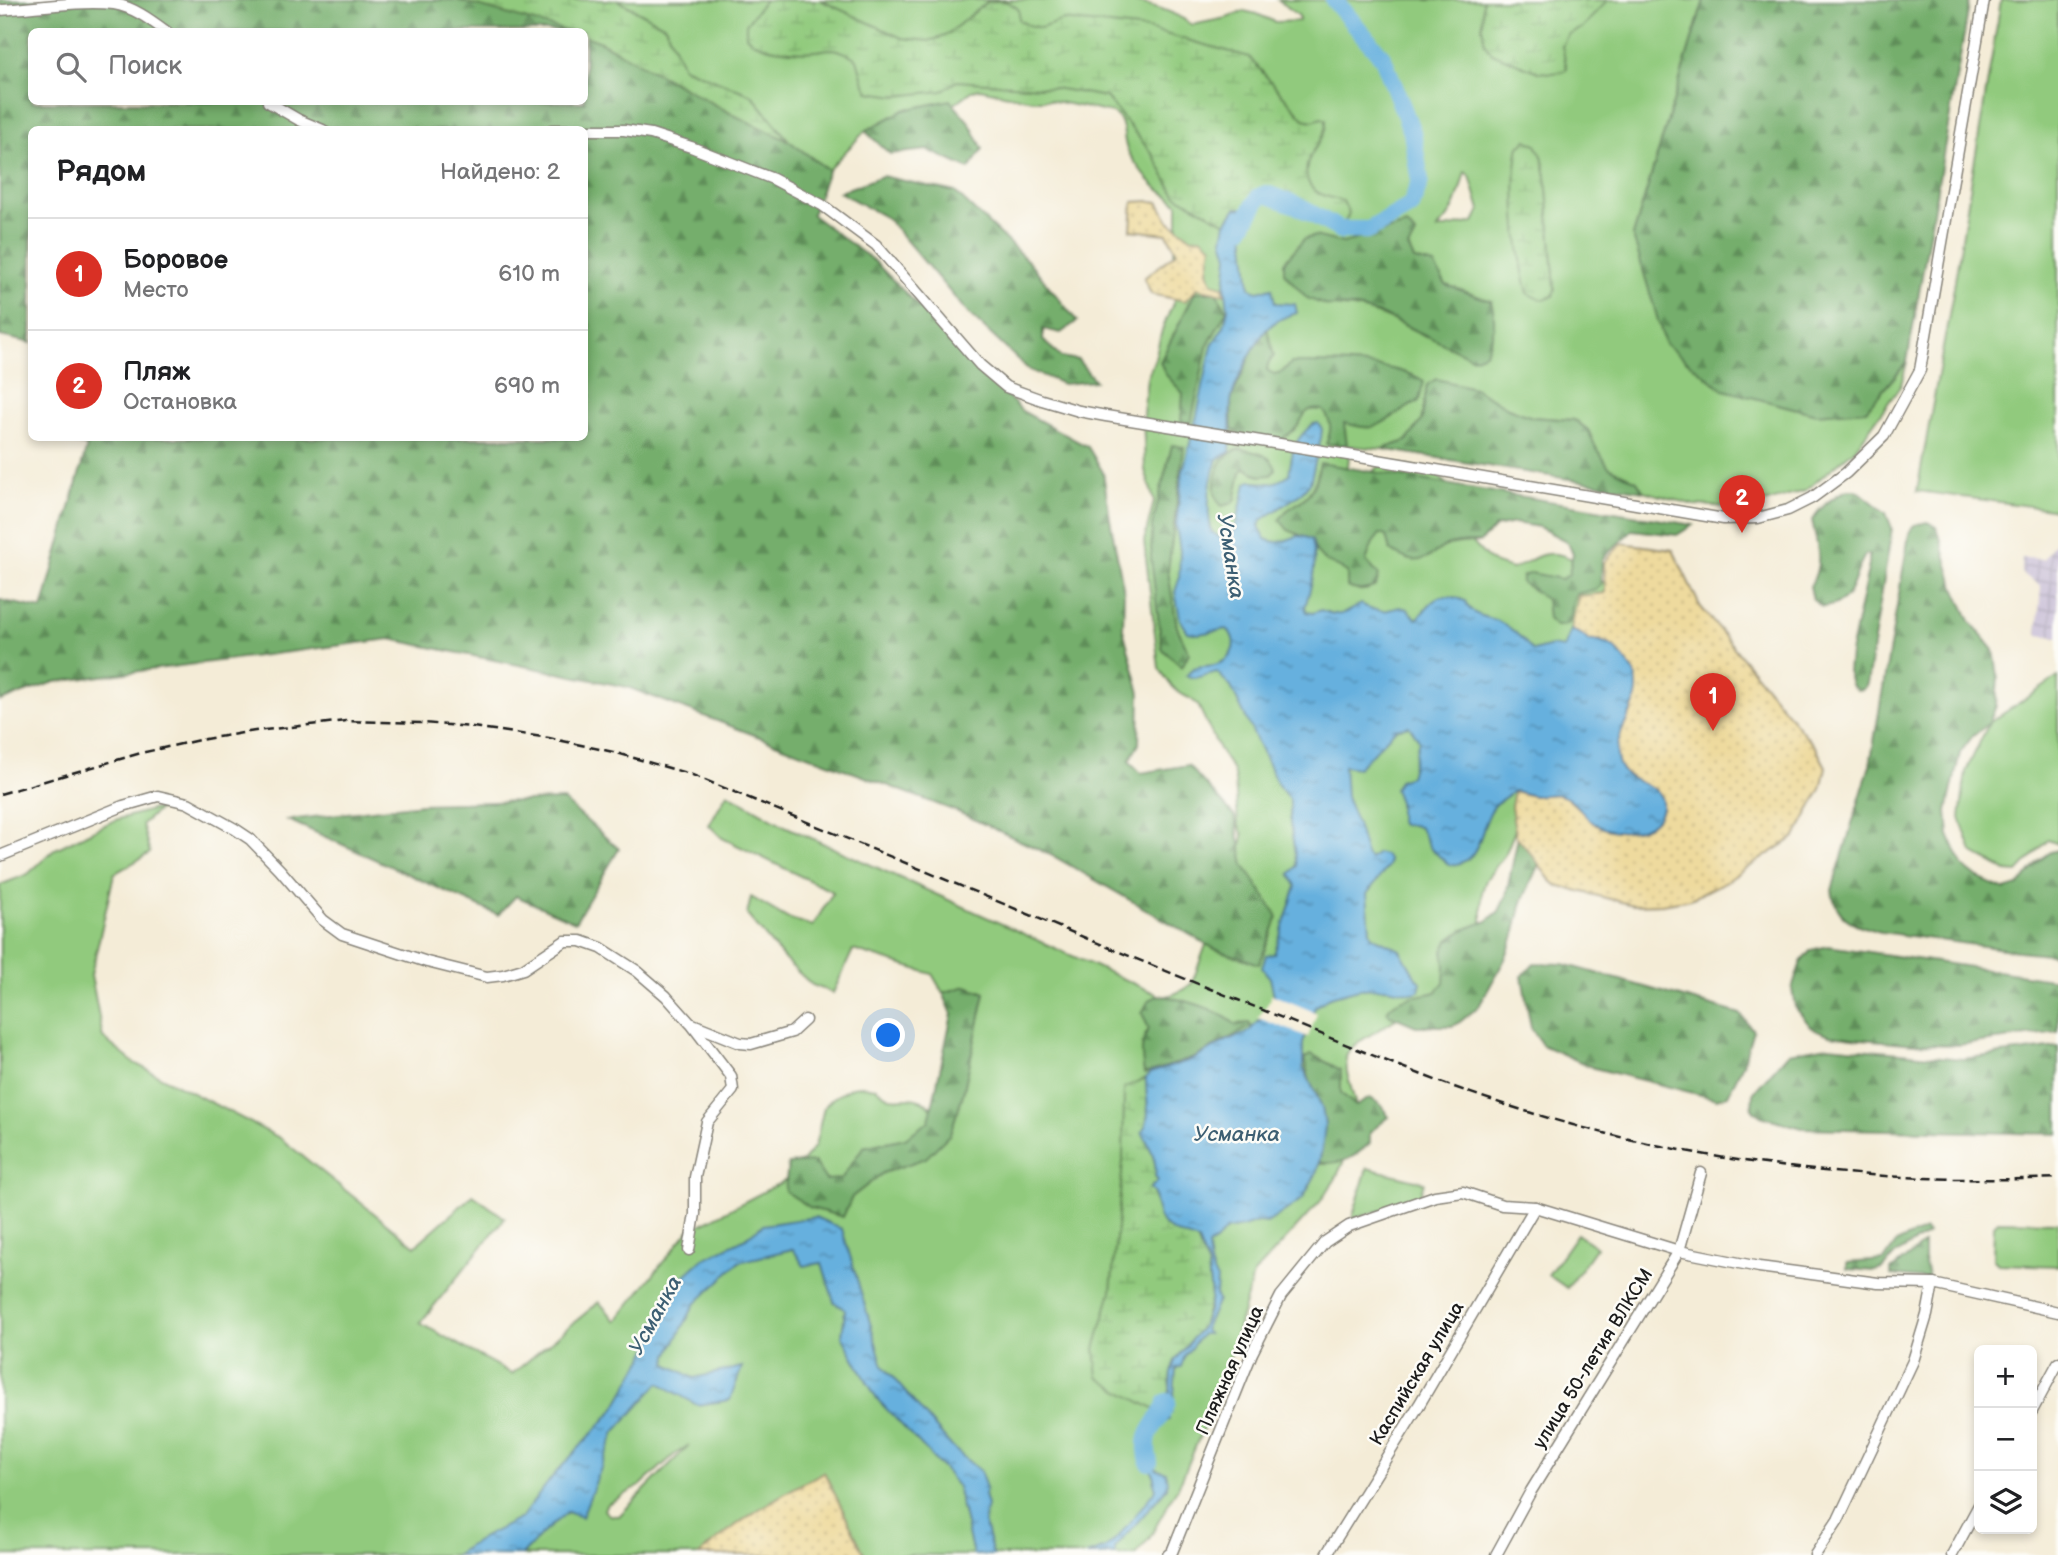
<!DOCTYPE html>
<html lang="ru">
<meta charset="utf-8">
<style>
:root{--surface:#fff;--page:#f6f6f6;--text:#202124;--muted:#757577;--line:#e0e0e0;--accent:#d93025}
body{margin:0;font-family:"Balsamiq Sans",sans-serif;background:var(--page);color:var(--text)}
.controls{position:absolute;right:21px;bottom:21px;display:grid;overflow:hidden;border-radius:10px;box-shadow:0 4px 10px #0003}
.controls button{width:63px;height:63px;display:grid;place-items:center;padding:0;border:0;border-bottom:2px solid var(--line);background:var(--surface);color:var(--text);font:35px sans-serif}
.you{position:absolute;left:889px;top:1036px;width:24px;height:24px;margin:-18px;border:5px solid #fff;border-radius:50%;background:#1a73e8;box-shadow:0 0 0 10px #1a73e833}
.badge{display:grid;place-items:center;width:46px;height:46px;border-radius:50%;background:var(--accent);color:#fff;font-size:23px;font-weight:700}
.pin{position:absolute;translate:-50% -58px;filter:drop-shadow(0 2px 4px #0008)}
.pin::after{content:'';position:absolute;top:37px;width:24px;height:21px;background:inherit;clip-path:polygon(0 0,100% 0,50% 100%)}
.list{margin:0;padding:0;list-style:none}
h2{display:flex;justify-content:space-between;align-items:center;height:91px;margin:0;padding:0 28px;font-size:30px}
h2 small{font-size:23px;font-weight:400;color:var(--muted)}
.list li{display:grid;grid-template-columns:46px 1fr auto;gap:21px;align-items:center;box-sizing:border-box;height:112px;padding:0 28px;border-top:2px solid var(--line)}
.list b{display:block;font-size:26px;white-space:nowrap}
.list p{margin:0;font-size:23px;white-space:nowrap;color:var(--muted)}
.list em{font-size:23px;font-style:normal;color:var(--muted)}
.icon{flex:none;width:38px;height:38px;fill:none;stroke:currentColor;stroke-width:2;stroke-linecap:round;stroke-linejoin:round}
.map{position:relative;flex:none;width:2058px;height:1555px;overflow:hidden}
.search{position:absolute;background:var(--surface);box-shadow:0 4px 10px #0003;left:28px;top:28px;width:560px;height:77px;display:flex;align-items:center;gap:18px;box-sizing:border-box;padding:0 24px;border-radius:10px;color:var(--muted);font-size:26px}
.panel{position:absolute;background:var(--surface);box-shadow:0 4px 10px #0003;left:28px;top:126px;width:560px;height:315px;border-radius:10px}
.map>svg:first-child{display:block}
</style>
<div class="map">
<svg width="2058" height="1555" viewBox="0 0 2058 1555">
<defs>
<pattern id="industrial-grid" width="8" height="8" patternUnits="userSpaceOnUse" patternTransform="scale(1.75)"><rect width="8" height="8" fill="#c9bfd7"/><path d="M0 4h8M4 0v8" fill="none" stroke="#aca4b8"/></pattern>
<pattern id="forest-firs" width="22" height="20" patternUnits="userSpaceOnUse" patternTransform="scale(1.75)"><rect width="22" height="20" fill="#74ae6c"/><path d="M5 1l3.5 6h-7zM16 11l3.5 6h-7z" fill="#5e8d58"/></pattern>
<pattern id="wetland-marsh" width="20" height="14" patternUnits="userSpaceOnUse" patternTransform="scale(1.75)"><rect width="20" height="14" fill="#91ca7d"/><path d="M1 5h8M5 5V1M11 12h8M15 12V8" fill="none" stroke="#7cad6b"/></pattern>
<pattern id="sand-dots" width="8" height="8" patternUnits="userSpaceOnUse" patternTransform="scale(1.75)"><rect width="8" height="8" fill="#eeda9e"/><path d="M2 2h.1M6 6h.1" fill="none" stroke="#ccba88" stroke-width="1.8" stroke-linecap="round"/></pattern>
<pattern id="water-ripples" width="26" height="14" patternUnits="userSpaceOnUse" patternTransform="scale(1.75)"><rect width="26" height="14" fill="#66b0de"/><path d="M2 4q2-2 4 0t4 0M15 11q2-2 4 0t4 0" fill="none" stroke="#538eb3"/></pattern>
</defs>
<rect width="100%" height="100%" fill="#fdfcf7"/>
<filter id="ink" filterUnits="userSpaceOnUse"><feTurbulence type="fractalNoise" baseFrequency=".0143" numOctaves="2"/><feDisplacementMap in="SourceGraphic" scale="14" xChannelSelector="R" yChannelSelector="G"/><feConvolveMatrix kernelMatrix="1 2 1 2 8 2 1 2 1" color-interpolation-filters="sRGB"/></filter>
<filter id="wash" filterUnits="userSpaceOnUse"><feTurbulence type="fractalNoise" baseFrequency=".00686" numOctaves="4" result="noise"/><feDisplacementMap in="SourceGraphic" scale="28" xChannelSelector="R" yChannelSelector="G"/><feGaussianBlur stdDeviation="1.57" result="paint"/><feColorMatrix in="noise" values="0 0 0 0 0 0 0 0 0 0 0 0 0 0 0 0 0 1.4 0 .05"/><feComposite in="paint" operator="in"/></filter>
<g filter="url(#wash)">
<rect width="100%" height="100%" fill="#f4ecd7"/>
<!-- industrial -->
<path fill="url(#industrial-grid)" d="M2058 538V637L2037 635 2041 586 2021 573 2022 558 2044 559Z"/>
<!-- green -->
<g fill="#91ca7d" stroke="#56734c" stroke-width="2" fill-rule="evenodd">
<path d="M617 0H1127C1150 5 1173 10 1192 25L1226 18 1244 11 1257 14 1275 22 1299 21V16L1278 0H1704L1633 236 1866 410 1907 362 1901 385 1855 449 1805 491 1748 508 1694 505 1643 491 1637 481 1609 468 1595 446 1588 430 1575 420 1532 417 1508 408 1427 385 1422 420 1407 441 1382 449 1350 446 1348 467 1349 483 1372 472 1380 466 1390 463 1432 471 1445 482 1458 502 1472 542 1486 557 1496 564 1512 569C1523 566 1531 558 1542 555 1570 548 1589 573 1610 587L1506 853 1486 880 1482 892V936L1480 967 1357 1043 1349 1050 1346 1057 1347 1073 1356 1106 1349 1150 1335 1180 1320 1202 1253 1275 1224 1378 1182 1479 1149 1539 1135 1555H0V885L28 874 55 849 115 820 162 807 142 824 150 853 114 874 91 975 103 1038 134 1063 280 1138 415 1246 473 1195 505 1218 420 1323 512 1374 599 1302 616 1321 688 1231 784 1181 797 1168 815 1146 824 1107 833 1098 852 1087 861 1086 876 1088 890 1098C896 1099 901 1098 907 1098 930 1097 940 1117 950 1134L963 1094 985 993 966 986 943 993 932 974 853 950 833 993 812 985 785 960 747 915 751 897 787 918 813 926 833 892 722 838 709 825 727 793 787 827 1159 995 1149 1000C1164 997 1181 994 1192 983L1241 849 1243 835 1238 824 1235 780 1233 771 1220 751 1198 705 1191 699 1179 693 1170 684 1159 668 1144 541 1154 501 1145 470 1143 413 1147 378 1155 358 1162 330 1174 301 1176 292 1174 251 1178 223V204C1171 197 1163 193 1156 187 1146 178 1135 163 1128 152 1121 138 1128 121 1112 113L1049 100H1032L980 89 972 91 956 103 929 109 909 108 904 110 865 131 828 170 789 141 752 95 683 67 665 26ZM1527 140 1542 156 1546 177 1555 289 1516 192 1519 146ZM1465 172 1470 176 1480 210 1474 222 1436 230C1456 213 1458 196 1465 172ZM1408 247 1414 260 1434 265 1446 285 1491 301 1425 336C1398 322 1372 308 1341 307ZM689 1445 619 1516C612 1516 608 1516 604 1510L606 1505 640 1486 674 1455Z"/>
<path d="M2001 0H2058V510L1917 491 1954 287Z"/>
<path d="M2058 677V844L2048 840 2018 872 2006 871 1972 852 1960 818 1966 771 1989 723Z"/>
<path d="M1367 1168 1424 1182 1419 1199 1352 1219Z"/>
<path d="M1998 1221 2058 1222V1266L1998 1264 1993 1259 1994 1225Z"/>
<path d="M1577 1234 1596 1247 1567 1288 1548 1275Z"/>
</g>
<!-- forest -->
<g fill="url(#forest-firs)" stroke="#486544" stroke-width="2">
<path d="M0 0H457L567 31 32 32V102H584L585 36 599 41 734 115 789 141 828 170 812 215 874 261 1022 411 1088 447 1103 472 1110 519 1124 592 1123 629 1140 693 1139 744 1129 761 1141 773 1188 765 1235 817 1244 865 1278 917 1259 964 1215 949 1055 857 958 812 627 687 390 639 55 682 0 701V600L42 609 87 446 52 438H584V130H32L31 343 0 336Z"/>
<path d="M1704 0H1970L1907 362 1866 410 1816 414 1724 390 1665 344 1633 236Z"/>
<path d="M950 100 969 122 983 149 969 169 928 150 890 154 865 131 904 110Z"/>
<path d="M882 176 955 192 1030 263 1077 321 1061 333 1043 329V340L1061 357 1078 360 1095 381 1063 384 1029 370 967 312 887 218 839 192Z"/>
<path d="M1407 225 1416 235 1408 247 1414 260 1434 265 1446 285 1491 301C1497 320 1495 336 1485 353L1473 358 1383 315 1353 307 1327 306 1307 298 1284 273V262L1304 239 1315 236 1343 243Z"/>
<path d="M1195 292H1216L1227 310 1207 347 1191 423 1181 421 1183 393 1166 375 1160 362Z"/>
<path d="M1267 328 1274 356 1268 364 1267 370 1274 374 1282 372 1291 363C1329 363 1392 361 1424 381L1419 401C1406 407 1385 424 1373 427 1364 429 1353 425 1344 423L1347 445 1326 444C1332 430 1332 422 1323 410 1302 407 1306 416 1296 428 1292 433 1285 436 1281 440L1241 435 1232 429 1231 400 1253 349Z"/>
<path d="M1436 379 1474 388 1508 408 1532 417 1574 420 1588 430 1595 446 1609 467 1637 481 1643 491 1382 449 1407 441 1422 420 1427 385Z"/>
<path d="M1172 445 1184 447 1168 571 1177 627 1189 653 1182 667 1162 649 1151 559 1152 526Z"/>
<path d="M1239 449C1255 452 1270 453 1276 469L1271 475 1260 476 1245 468 1241 472 1235 501 1230 504 1222 506C1211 497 1214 475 1221 463 1224 456 1233 451 1239 449Z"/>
<path d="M1320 463 1693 525 1677 535 1632 530 1602 559 1601 584 1596 589 1576 594 1573 601 1570 622 1564 626H1555L1548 619 1546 599 1521 582 1523 576 1531 573 1562 579 1569 574 1573 553 1566 541 1539 527 1514 523 1495 527 1480 542C1469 542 1457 542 1446 546 1440 548 1437 552 1432 555 1414 566 1406 559 1390 550L1386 536 1380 534 1373 543 1366 561 1379 575 1376 586C1366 591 1357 592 1347 587V572C1328 561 1318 563 1312 540L1288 530 1280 520C1284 509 1294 507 1302 500 1314 491 1317 478 1320 463Z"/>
<path d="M1847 490H1857L1886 513 1892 528 1867 684 1863 689 1857 690 1851 685 1848 672 1850 653 1869 565V555L1866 554C1851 574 1858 605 1822 607L1813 600 1810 586C1824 564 1817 545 1812 520 1821 506 1832 497 1847 490Z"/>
<path d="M1927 522 1937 527 1954 585 1970 621 1994 650 1998 676 1996 706 1989 723 1972 737 1960 753 1947 811 1949 835 1957 854 1964 867 1978 878 2005 890 2018 886 2040 860 2051 852 2058 850V955L2018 951 1881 932C1854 925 1836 920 1832 890L1870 765 1909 534 1914 525Z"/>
<path d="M563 800 619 849 575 922 516 896 498 915 288 820 422 804Z"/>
<path d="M1520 827 1544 852 1522 902 1514 936 1505 959 1479 1006 1460 1022 1452 1026H1416L1390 1015 1387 1011C1396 995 1419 997 1436 992L1444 982 1445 966 1443 951 1448 941 1463 930 1487 921 1499 911 1506 896Z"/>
<path d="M1828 946 2058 980V1032L1958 1045 1915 1044 1861 1039 1830 1035 1812 1028 1795 1007 1792 989 1801 962 1811 950Z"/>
<path d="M1534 963 1564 964 1740 1014 1753 1030 1743 1064 1728 1095 1717 1099 1594 1068 1542 1045 1531 1028 1522 976Z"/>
<path d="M966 986 985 993 963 1094 950 1134 926 1158 883 1173 852 1197 843 1217 811 1208 785 1191 788 1164 814 1162 826 1180 841 1179 863 1147 905 1138 929 1121 952 1014 943 993Z"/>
<path d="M1159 995C1185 1000 1214 1007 1235 1024L1249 1023 1251 1026 1194 1058 1144 1074C1142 1058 1139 1042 1149 1029L1142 1013 1149 1000Z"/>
<path d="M1828 1046 1962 1059 2058 1047V1134L1802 1128 1761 1116 1752 1109 1753 1093 1788 1053Z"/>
<path d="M1311 1054 1341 1070V1093L1356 1106 1370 1098 1381 1105 1389 1117 1370 1132V1143C1353 1159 1343 1164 1319 1163L1325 1126 1322 1107 1310 1082 1304 1059Z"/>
<path d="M1925 1230 1928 1234 1895 1255 1882 1269 1875 1271 1847 1269V1263L1884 1260 1896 1243Z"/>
<path d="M1924 1244V1260L1929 1279 1891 1275V1270Z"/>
</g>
<!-- wetland -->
<g fill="url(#wetland-marsh)" stroke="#56734c" stroke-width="2">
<path d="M457 0H617L665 26 683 67 752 95 789 141 734 115 599 41 585 36 584 32 567 31Z"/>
<path d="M765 0H820L902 38 929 41 945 36 987 2C1002 0 1009 0 1019 10V20L1028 25 1041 28 1063 20 1147 29 1249 57 1304 119 1313 121 1321 118 1326 119C1328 142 1302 153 1307 178 1311 195 1329 197 1343 201L1349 214 1341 230 1296 205 1266 194 1259 198 1252 208H1236L1226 223 1175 195 1154 156 1106 97 1054 88 957 81 942 91 897 96 869 92 863 80 857 59C849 54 842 50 832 49 826 49 820 51 815 51 796 53 758 50 746 36V24Z"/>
<path d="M1483 0H1608L1582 28 1568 34 1562 46 1567 69 1562 72 1552 73 1538 72 1492 53 1485 44 1482 26Z"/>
<path d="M1527 140 1536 145 1542 156 1546 177 1555 289 1553 296C1542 302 1537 299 1528 293 1517 254 1511 185 1519 146Z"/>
<path d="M1146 1078 1148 1115 1147 1138 1157 1169 1155 1176 1158 1181 1152 1186 1156 1207 1197 1240 1208 1265 1211 1297 1202 1326 1175 1361 1171 1372 1170 1391 1160 1413C1140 1401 1117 1391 1098 1377L1095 1349 1111 1291 1123 1162 1124 1088Z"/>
</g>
<!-- sand -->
<g fill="url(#sand-dots)" stroke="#857b5d" stroke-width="2">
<path d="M1150 201 1158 202 1169 221 1192 238 1201 237 1212 246 1208 271 1212 283 1223 286 1224 294 1197 288 1185 301 1151 294 1144 278 1177 252 1167 234 1131 230 1133 202Z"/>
<path d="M1622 543 1673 550 1700 606 1816 748 1826 767 1821 789 1795 837 1727 881 1691 899 1662 904 1633 905 1556 885 1550 880 1533 856 1516 836 1511 807 1514 791 1533 796 1555 794 1566 797 1596 825 1628 831 1653 822C1648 809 1643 793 1636 782 1633 777 1627 776 1623 771 1607 752 1624 728 1632 710L1601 640 1589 641 1581 634 1571 630 1578 596 1605 593 1604 562Z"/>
<path d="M824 1472 865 1555H699C739 1520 777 1496 824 1472Z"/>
</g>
<!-- water -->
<g fill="url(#water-ripples)" stroke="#41667d" stroke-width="2">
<path d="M1236 208 1255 209 1244 232 1250 288 1258 291 1272 288 1275 303 1295 304 1297 313C1286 316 1276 320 1268 328 1257 338 1232 388 1231 402 1229 419 1232 435 1230 452L1217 459C1209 483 1205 507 1212 532L1222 539 1230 536 1235 529 1246 484 1250 481C1266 484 1276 486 1289 474 1293 449 1292 442 1313 424L1318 423 1322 429 1321 438 1310 483 1299 495 1262 520 1259 526 1265 539C1282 547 1287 537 1301 536 1303 536 1310 539 1312 540 1318 564 1312 584 1305 607L1307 612 1313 613 1321 610C1340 618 1344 614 1361 604L1370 609 1384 611 1400 607 1407 609 1417 619C1434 600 1437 589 1465 601 1472 617 1483 615 1498 621 1511 627 1524 640 1533 651L1551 646 1564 648 1571 630 1581 634 1589 641C1604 640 1612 644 1621 655 1625 660 1631 666 1634 672 1647 703 1615 726 1617 755 1617 761 1620 769 1625 774 1637 785 1665 785 1662 807 1661 812 1659 817 1655 821 1640 834 1610 835 1594 823 1584 816 1577 804 1567 798 1556 791 1546 796 1535 796 1528 795 1521 792 1514 791 1508 796 1497 801 1493 808 1478 829 1483 864 1449 865L1430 848 1420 828 1413 825H1402L1399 822V802L1394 789 1399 780 1410 776 1419 740 1409 726 1396 729 1358 768 1344 766 1346 797 1357 824 1366 855 1370 859 1377 853 1385 855 1389 861 1388 866 1367 894 1370 931 1372 936 1400 950 1415 976 1421 982 1419 991 1413 993 1387 988 1359 989 1330 997 1315 1007 1303 1043V1067L1322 1107 1325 1126 1322 1150 1316 1174 1303 1198 1294 1205 1267 1223 1257 1222 1243 1227 1226 1230 1215 1242 1208 1246C1209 1258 1210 1270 1217 1279L1216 1296 1218 1301 1204 1330 1208 1334H1202L1185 1355 1181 1367 1176 1368 1174 1395 1170 1408 1172 1412 1169 1415V1420L1156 1427 1153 1435 1151 1437 1150 1446 1152 1449C1151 1455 1152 1467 1158 1470 1161 1471 1164 1471 1166 1472L1168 1481 1167 1488 1115 1548V1554L1086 1555 1106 1548 1118 1537 1156 1489 1154 1483 1155 1477 1147 1463 1143 1448 1170 1391 1171 1372 1175 1361 1202 1326 1208 1311 1211 1297 1209 1277 1208 1265 1198 1241C1165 1229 1158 1229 1154 1193L1149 1189 1158 1181 1155 1176C1158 1162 1149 1144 1142 1132 1153 1118 1145 1096 1146 1078L1150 1073 1194 1059 1230 1039 1247 1033 1259 1021 1275 1000 1270 978 1262 968 1266 955 1274 954 1296 886 1290 874 1297 866 1290 823V800L1278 785 1231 687 1217 672 1195 678 1186 676C1189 673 1191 670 1194 668 1201 665 1210 667 1217 664 1234 659 1239 641 1227 629L1199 634 1188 632 1180 619 1175 592 1179 579 1180 551 1176 526 1182 475 1197 415 1212 345 1224 326 1228 308 1225 285 1228 256 1223 239 1226 223Z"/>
<path d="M815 1217 842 1229 883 1366 953 1448 980 1471 986 1488 984 1495 987 1505 984 1521 993 1555H973L957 1486 946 1472 876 1398 842 1336 845 1310 834 1302 822 1263 804 1266 793 1249 739 1262 695 1304 668 1355 667 1364 694 1378 742 1367 730 1400 697 1405 659 1383 615 1432 582 1517 567 1512 543 1533 522 1555H455L483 1537 521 1518 553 1476 613 1411 646 1353 685 1275 703 1259 746 1238 763 1225Z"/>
</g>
<!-- pier -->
<path fill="#f4ecd7" d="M1271 994 1317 1013 1308 1037 1258 1018 1271 999Z"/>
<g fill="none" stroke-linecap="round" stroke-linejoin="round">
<!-- river -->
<g stroke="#66b0de" stroke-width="18">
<path d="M1241 228 1259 197 1266 194 1296 205 1341 230H1369L1411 206 1420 181 1412 132 1383 58 1334 0"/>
<path d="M1149 1462C1141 1429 1157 1429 1167 1402"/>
</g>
</g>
</g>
<g filter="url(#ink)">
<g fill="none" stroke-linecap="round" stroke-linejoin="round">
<defs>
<g id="minor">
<path d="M0 10C35 8 80 0 114 4 134 7 152 21 167 32"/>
<path d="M268 102 299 120 323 130"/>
<path d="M551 130H624L651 134 691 147 773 179 822 205 876 245 980 365 1006 387 1042 400 1079 411 1106 416 1354 456 1724 519 1758 518 1788 510 1812 498 1846 473 1884 436 1920 370 1984 0"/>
<path d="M0 856 123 806 158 796 188 803 235 829 250 839 280 870 323 920 342 934 427 962 487 977 503 975 523 969 565 941H581L601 948 637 971 666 996 690 1023 740 1043 751 1044 792 1032 805 1020"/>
<path d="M689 1250 695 1214V1177L707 1122 733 1090 731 1076 692 1025"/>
<path d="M2032 1411 2058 1363"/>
<path d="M1168 1555 1172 1552 1252 1353 1281 1296 1325 1242 1349 1226 1435 1196 1463 1192 1502 1205 1535 1207 1679 1251 1759 1267 1878 1283 1933 1284 2058 1312"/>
<path d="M1326 1555 1419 1405 1535 1207"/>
<path d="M1496 1555 1531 1491 1679 1251 1701 1173"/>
<path d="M1815 1555 1838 1520 1913 1361 1927 1315 1933 1284"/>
<path d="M1952 1555 1979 1505"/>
</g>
</defs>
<!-- minor casing -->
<use href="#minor" stroke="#88847a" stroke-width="13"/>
<!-- minor -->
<use href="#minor" stroke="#fff" stroke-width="10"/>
<!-- rail -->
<path stroke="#1c1c1c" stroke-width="2.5" stroke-dasharray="10 5" stroke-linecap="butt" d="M0 794 141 753 199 740 255 731 346 721 422 723 473 727 549 738 613 752 690 774C873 848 1055 927 1238 1000 1333 1038 1425 1080 1522 1110 1694 1164 1878 1185 2058 1178"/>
</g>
</g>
<g text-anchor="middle" stroke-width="5" stroke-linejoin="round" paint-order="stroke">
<!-- street labels -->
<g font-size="19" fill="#1c1c1c" stroke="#fdfcf7">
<text transform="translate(1592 1358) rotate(-58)" y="7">улица 50-летия ВЛКСМ</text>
<text transform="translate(1229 1370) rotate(-66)" y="7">Пляжная улица</text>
<text transform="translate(1416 1373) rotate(-59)" y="7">Каспийская улица</text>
</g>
<!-- water labels -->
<g font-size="21" font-style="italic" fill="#3d5f73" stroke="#fdfcf7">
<text transform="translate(1231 556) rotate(81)" y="7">Усманка</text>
<text x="1237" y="1141">Усманка</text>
<text transform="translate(655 1315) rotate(-61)" y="7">Усманка</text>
</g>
</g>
</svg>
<div class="controls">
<button>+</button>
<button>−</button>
<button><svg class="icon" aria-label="layers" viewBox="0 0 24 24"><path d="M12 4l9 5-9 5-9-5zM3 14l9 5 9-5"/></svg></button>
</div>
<div class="you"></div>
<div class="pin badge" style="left:1713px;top:731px">1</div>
<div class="pin badge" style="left:1742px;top:533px">2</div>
<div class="search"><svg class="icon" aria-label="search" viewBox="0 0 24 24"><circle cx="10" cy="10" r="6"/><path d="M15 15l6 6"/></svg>Поиск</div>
<section class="panel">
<h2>Рядом<small>Найдено: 2</small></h2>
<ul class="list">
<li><span class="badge">1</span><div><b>Боровое</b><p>Место</p></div><em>610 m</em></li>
<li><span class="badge">2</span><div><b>Пляж</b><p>Остановка</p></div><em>690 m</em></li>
</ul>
</section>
</div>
